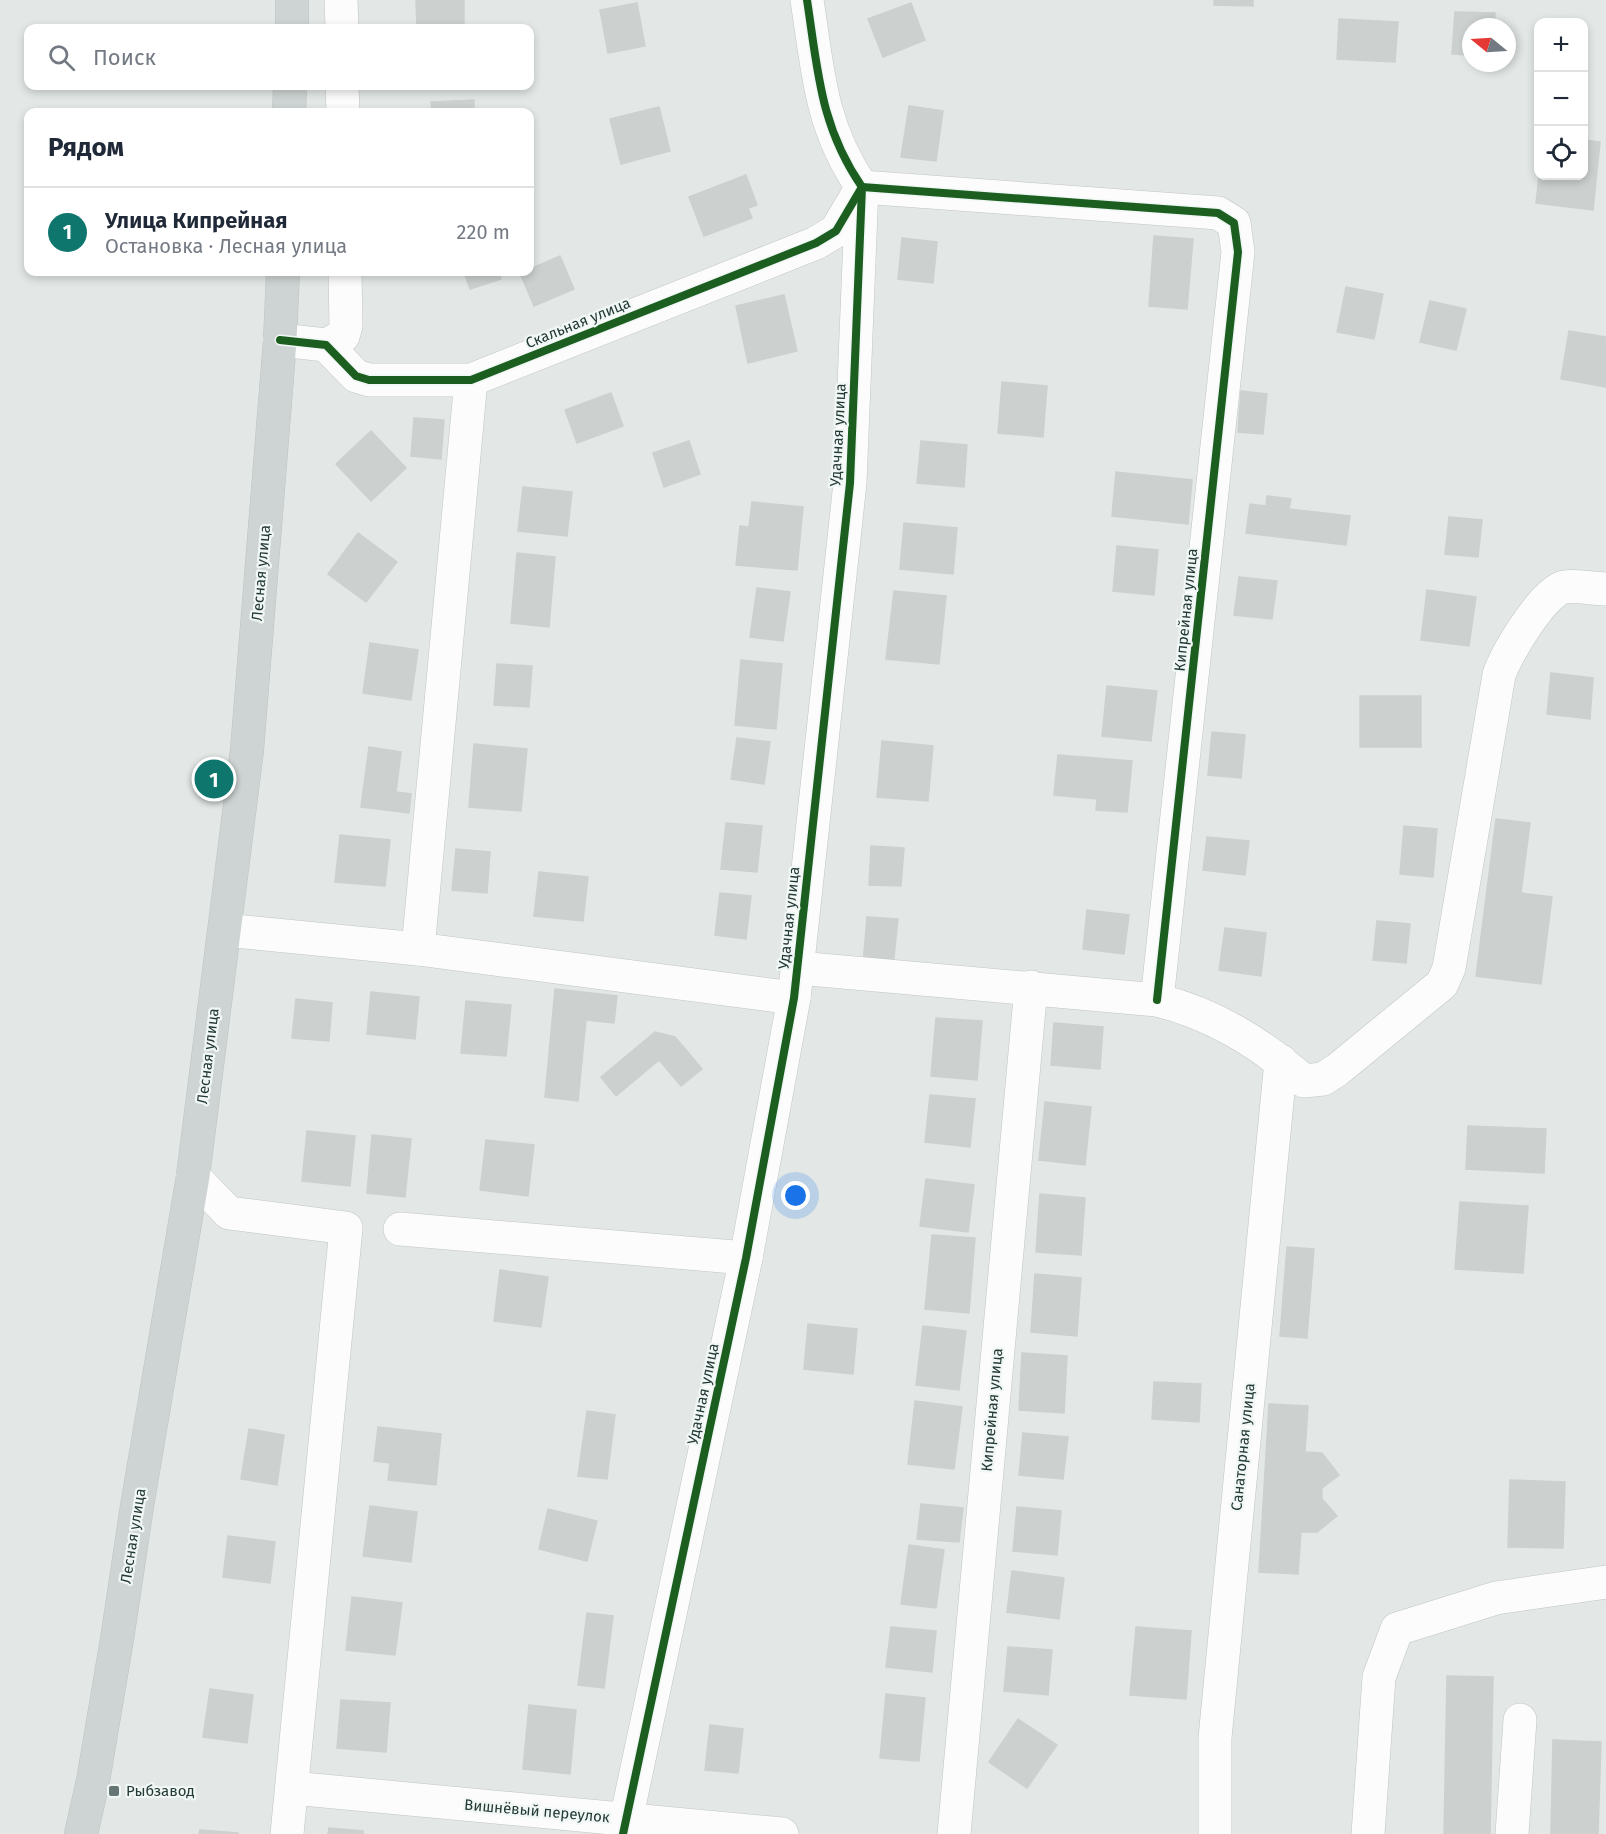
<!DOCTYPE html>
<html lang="ru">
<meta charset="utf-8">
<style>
:root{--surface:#fff;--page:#f2f2f3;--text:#1f2937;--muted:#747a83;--line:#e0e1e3;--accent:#0f766e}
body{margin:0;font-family:"Fira Sans",sans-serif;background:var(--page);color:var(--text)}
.controls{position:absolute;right:18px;top:18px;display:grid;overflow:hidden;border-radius:12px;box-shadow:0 3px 9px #0003}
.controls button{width:54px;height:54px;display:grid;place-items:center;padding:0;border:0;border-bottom:2px solid var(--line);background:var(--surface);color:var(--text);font:30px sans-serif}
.compass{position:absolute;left:1462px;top:18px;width:54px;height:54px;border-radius:50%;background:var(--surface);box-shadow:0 3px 9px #0003;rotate:288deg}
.you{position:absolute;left:796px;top:1196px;width:21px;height:21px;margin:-15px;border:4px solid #fff;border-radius:50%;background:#1a73e8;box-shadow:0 0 0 9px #1a73e833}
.badge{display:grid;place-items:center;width:39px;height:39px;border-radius:50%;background:var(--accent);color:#fff;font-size:20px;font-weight:700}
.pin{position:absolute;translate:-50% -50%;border:3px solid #fff;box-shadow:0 2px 6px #0006}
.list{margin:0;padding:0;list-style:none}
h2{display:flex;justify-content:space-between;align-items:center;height:78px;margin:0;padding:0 24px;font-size:26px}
h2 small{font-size:20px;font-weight:400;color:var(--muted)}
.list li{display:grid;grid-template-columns:39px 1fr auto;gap:18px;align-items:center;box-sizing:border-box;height:90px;padding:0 24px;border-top:2px solid var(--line)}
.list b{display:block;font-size:22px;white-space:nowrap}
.list p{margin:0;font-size:20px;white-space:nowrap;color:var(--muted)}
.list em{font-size:20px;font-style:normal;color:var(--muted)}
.icon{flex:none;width:33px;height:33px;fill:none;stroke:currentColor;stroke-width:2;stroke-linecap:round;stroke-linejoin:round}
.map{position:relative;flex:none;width:1606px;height:1834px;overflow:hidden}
.search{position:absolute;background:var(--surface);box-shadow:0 3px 9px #0003;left:24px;top:24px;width:510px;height:66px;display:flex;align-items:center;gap:15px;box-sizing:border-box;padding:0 21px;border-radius:12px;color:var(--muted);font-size:22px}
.panel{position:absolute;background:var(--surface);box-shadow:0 3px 9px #0003;left:24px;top:108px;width:510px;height:168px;border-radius:12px}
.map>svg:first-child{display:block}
</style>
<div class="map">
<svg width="1606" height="1834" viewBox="0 0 1606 1834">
<rect width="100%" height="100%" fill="#e3e8e6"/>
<!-- building -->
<g fill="#ccd1cf" stroke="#ccd1cf" stroke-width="1.5">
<path d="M416 0H464V28H417Z"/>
<path d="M1214 0H1253V6L1214 5Z"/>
<path d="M637 3 645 46 608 53 600 10Z"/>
<path d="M911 3 925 40 883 57 868 19Z"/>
<path d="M1455 12 1495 13 1494 27H1471V55L1452 54Z"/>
<path d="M1339 19 1398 22 1395 62 1337 59Z"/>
<path d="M474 100V112H432L431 102Z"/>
<path d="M909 106 943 111 936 161 901 157Z"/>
<path d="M659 107 670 151 621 164 610 119Z"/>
<path d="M1584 140 1600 142 1593 210 1536 203 1539 176H1584Z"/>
<path d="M746 175 757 205 748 208 752 218 704 236 689 197Z"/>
<path d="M1154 236 1193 239 1187 309 1149 306Z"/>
<path d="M902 238 937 242 933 283 898 279Z"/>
<path d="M560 256 574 289 534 306 520 273 530 272V269Z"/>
<path d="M464 272H498L501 279 470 289Z"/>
<path d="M1346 287 1383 294 1374 339 1337 332Z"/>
<path d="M784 295 797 351 748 363 736 306Z"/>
<path d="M1430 301 1466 309 1456 350 1420 342Z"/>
<path d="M1569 331 1606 337V387L1561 379Z"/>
<path d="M1002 382 1047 386 1043 437 998 433Z"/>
<path d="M1241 391 1267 394 1263 434 1238 432Z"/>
<path d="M611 393 623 426 577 443 565 410Z"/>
<path d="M414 418 444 420 441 459 411 456Z"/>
<path d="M371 431 406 468 371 501 336 464Z"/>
<path d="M689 441 700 474 664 487 653 453Z"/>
<path d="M921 441 967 445 964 487 917 483Z"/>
<path d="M1116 472 1192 480 1188 524 1112 516Z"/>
<path d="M523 487 572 492 567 536 518 531Z"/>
<path d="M1267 496 1291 499 1289 509 1350 516 1346 545 1246 533 1250 504 1266 506Z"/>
<path d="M752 502 803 507 797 570 736 565 740 526 749 527Z"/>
<path d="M1449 517 1482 520 1478 557 1445 554Z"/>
<path d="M904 523 957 528 953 574 900 569Z"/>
<path d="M358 533 397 562 366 602 328 574Z"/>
<path d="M1117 546 1158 550 1154 595 1113 591Z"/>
<path d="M517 553 555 557 549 627 511 623Z"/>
<path d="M1239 577 1277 581 1272 619 1234 615Z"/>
<path d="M757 588 790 592 783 641 750 637Z"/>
<path d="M1427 590 1476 597 1469 646 1421 640Z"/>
<path d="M894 591 946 596 939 664 886 659Z"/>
<path d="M370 643 418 650 411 700 363 693Z"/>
<path d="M741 660 782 664 776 729 735 725Z"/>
<path d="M497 664 532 666 529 707 494 705Z"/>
<path d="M1551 673 1593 678 1590 719 1547 714Z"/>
<path d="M1107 686 1157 691 1151 741 1102 736Z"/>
<rect x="1360" y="696" width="61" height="51"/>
<path d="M1212 732 1245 735 1241 778 1208 775Z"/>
<path d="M737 738 770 742 764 784 731 779Z"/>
<path d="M882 741 933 746 928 801 877 797Z"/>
<path d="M474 744 527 749 521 811 469 807Z"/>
<path d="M369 747 401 752 396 792 411 794 409 813 361 807Z"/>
<path d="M1058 755 1132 761 1127 812 1096 810 1097 799 1054 795Z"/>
<path d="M1496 819 1530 823 1521 893 1552 897 1541 984 1476 976Z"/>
<path d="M726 823 762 826 757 872 721 869Z"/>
<path d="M1404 826 1437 829 1433 877 1400 874Z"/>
<path d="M340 835 390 840 385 886 335 882Z"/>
<path d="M1207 837 1249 841 1245 875 1203 870Z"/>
<path d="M871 846 904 848 901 886 869 885Z"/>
<path d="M456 849 490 852 487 893 452 890Z"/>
<path d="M539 872 588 877 583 921 534 916Z"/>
<path d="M720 893 751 896 746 939 715 935Z"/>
<path d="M1087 910 1129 915 1124 954 1083 949Z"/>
<path d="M867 917 898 919 893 966 863 964Z"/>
<path d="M1377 921 1410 924 1406 963 1373 960Z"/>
<path d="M1225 928 1266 933 1261 976 1219 970Z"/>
<path d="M555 989 617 996 614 1023 586 1020 578 1101 545 1097Z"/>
<path d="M371 992 419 997 415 1039 367 1034Z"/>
<path d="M296 999 332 1003 329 1041 292 1038Z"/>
<path d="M466 1001 511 1005 506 1056 461 1053Z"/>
<path d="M936 1018 982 1021 977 1080 931 1076Z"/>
<path d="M1054 1023 1103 1027 1100 1069 1051 1065Z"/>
<path d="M655 1032 675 1037 702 1069 681 1086 659 1060 616 1096 601 1077Z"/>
<path d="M930 1095 975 1099 970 1147 925 1142Z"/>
<path d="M1045 1102 1091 1107 1085 1165 1039 1160Z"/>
<path d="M1468 1126 1546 1129 1544 1173 1466 1169Z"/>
<path d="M307 1131 355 1136 350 1186 302 1181Z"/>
<path d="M372 1135 411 1139 405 1197 367 1193Z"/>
<path d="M486 1140 534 1145 528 1196 480 1190Z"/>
<path d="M926 1179 974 1185 968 1232 920 1226Z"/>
<path d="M1040 1194 1085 1198 1081 1255 1036 1252Z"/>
<path d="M1460 1202 1528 1206 1523 1273 1455 1269Z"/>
<path d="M932 1235 975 1238 969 1313 925 1309Z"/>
<path d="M1287 1247 1314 1249 1307 1338 1280 1336Z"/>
<path d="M500 1270 548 1277 541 1327 494 1321Z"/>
<path d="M1035 1274 1081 1278 1077 1336 1031 1332Z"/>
<path d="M808 1324 857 1329 853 1374 804 1369Z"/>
<path d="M923 1326 966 1331 959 1390 916 1385Z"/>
<path d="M1022 1353 1067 1356 1064 1413 1019 1410Z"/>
<path d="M1154 1382 1201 1384 1199 1422 1152 1419Z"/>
<path d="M915 1401 962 1407 954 1469 908 1464Z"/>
<path d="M1269 1404 1308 1406 1305 1452 1322 1453 1339 1475 1322 1488V1499L1337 1516 1317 1532H1301L1298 1574 1259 1572Z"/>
<path d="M587 1411 615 1415 607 1479 578 1476Z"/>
<path d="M378 1427 441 1434 436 1485 388 1480 390 1463 374 1461Z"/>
<path d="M249 1429 284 1435 277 1485 241 1479Z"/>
<path d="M1023 1433 1068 1437 1063 1479 1019 1475Z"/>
<path d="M1510 1480 1565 1482 1563 1548 1508 1547Z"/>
<path d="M921 1504 963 1508 959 1542 917 1539Z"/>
<path d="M370 1506 417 1512 411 1562 363 1556Z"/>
<path d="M1017 1507 1061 1511 1057 1555 1013 1551Z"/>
<path d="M548 1509 597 1521 587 1561 539 1549Z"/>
<path d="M228 1536 275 1542 270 1583 223 1577Z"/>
<path d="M909 1545 944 1550 936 1608 901 1604Z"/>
<path d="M1012 1571 1064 1578 1059 1619 1007 1612Z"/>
<path d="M352 1597 402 1603 395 1655 346 1650Z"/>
<path d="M587 1613 613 1616 604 1688 578 1685Z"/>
<path d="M891 1627 936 1631 932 1672 886 1667Z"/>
<path d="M1136 1627 1191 1631 1186 1699 1130 1695Z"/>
<path d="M1008 1647 1052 1650 1048 1695 1004 1691Z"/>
<path d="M1447 1676 1493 1677 1490 1834H1444Z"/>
<path d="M210 1689 253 1695 247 1743 203 1737Z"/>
<path d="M886 1694 925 1698 919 1761 880 1758Z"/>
<path d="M341 1700 390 1703 386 1752 337 1748Z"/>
<path d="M529 1705 576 1710 570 1774 523 1769Z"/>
<path d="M1018 1719 1057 1745 1027 1788 989 1762Z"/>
<path d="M710 1725 743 1729 738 1773 705 1770Z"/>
<path d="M1553 1740 1601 1742 1598 1834H1551Z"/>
<path d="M329 1828 363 1831V1834H328Z"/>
<path d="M200 1830 238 1833V1834H199Z"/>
</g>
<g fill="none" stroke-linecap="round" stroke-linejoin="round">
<defs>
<g id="minor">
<path d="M341 0 342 28"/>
<path d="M342 86 343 112"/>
<path d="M280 340 326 345 356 376 369 380H471L816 243 836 231 862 187 1218 213 1234 223 1238 252 1157 1000"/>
<path d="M326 345 343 336 346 326 345 272"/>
<path d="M225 930 418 949 794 998"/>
<path d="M418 949 471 380"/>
<path d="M798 968 1157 1000C1214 1014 1260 1043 1304 1081L1323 1079 1337 1070 1442 984 1449 968 1499 675C1506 654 1543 592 1564 587 1577 585 1593 589 1606 589"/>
<path d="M193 1176 229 1213 346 1228 287 1834"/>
<path d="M400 1229 746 1258"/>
<path d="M292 1788 782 1834"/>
<path d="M623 1834 746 1258 794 998 850 483 862 187C820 126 818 71 807 0"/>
<path d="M954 1834 1031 987"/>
<path d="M1215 1834V1738L1281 1061"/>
<path d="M1368 1834 1379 1677 1397 1629 1496 1598 1606 1582"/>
<path d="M1512 1834 1520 1720"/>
</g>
<g id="major">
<path d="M292 28V0"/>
<path d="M289 112 290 86"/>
<path d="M81 1834 93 1781 117 1639 137 1506 193 1176 247 750 280 340 283 272"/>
</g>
</defs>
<!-- minor casing -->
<use href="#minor" stroke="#c0c5c3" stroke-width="34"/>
<!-- major casing -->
<use href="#major" stroke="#bcc4c3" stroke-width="34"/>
<!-- minor -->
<use href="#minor" stroke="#fbfcfb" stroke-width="33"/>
<!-- major -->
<use href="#major" stroke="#ced4d3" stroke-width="33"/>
<defs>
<g id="cycleway">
<path d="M280 340 326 345 356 376 369 380H471L816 243 836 231 862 187 1218 213 1234 223 1238 252 1157 1000"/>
<path d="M623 1834 746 1258 794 998 850 483 862 187C820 126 818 71 807 0"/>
</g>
</defs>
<!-- cycleway casing -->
<use href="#cycleway" stroke="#f1f7f5" stroke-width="11"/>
<!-- cycleway -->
<use href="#cycleway" stroke="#1b5e20" stroke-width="8"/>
</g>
<!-- markers -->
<rect fill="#667674" stroke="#f1f7f5" stroke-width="2" x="108" y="1785" width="12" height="12" rx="3"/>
<g text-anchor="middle" stroke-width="4.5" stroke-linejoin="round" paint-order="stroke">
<!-- street labels -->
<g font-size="15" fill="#233936" stroke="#f1f7f5">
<text transform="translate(578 323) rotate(-22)" y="5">Скальная улица</text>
<text transform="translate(838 435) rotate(-87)" y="5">Удачная улица</text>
<text transform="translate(261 573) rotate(-85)" y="5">Лесная улица</text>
<text transform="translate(1186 610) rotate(-84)" y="5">Кипрейная улица</text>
<text transform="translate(789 918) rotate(-84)" y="5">Удачная улица</text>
<text transform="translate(208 1056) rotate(-83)" y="5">Лесная улица</text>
<text transform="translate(703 1394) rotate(-78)" y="5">Удачная улица</text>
<text transform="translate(992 1410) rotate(-85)" y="5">Кипрейная улица</text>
<text transform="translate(1243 1447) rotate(-84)" y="5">Санаторная улица</text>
<text transform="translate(133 1536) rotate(-81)" y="5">Лесная улица</text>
<text transform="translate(537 1811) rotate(5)" y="5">Вишнёвый переулок</text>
</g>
<!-- poi labels -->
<g font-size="15" fill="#233936" stroke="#f1f7f5" text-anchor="start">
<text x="126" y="1796">Рыбзавод</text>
</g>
</g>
</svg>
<div class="controls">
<button>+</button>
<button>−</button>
<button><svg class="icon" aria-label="locate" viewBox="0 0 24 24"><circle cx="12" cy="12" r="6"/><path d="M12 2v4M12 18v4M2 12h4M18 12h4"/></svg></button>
</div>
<svg class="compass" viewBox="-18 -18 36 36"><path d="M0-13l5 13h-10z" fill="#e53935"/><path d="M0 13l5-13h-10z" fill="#747a83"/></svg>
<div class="you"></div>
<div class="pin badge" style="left:214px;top:779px">1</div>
<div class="search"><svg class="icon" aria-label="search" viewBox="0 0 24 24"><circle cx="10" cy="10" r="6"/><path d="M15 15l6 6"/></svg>Поиск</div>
<section class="panel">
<h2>Рядом<small></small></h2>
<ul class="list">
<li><span class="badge">1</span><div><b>Улица Кипрейная</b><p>Остановка · Лесная улица</p></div><em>220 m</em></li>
</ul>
</section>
</div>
